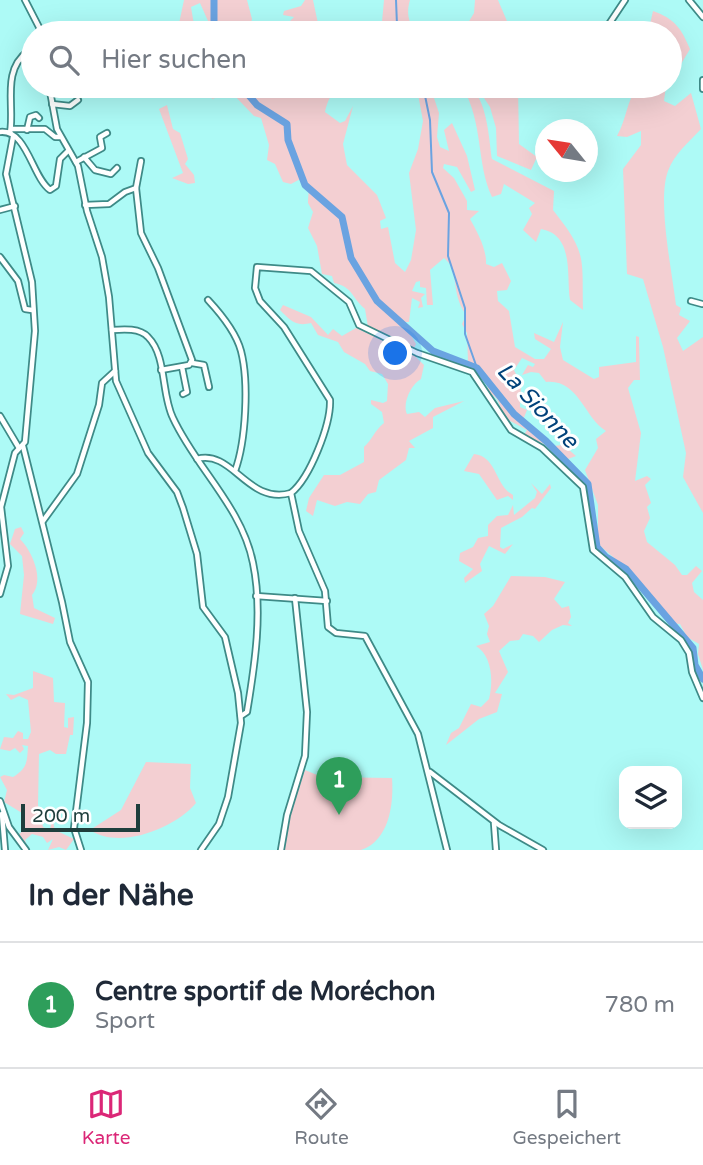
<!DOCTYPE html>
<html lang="de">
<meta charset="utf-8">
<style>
:root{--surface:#fff;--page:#f2f2f3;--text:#1f2937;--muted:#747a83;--line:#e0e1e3;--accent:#db2777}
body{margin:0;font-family:"Varela Round",sans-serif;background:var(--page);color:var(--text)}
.controls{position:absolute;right:21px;bottom:21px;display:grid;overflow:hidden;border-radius:14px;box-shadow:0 7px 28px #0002}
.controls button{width:63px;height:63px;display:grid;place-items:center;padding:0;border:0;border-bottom:2px solid var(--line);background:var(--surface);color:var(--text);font:35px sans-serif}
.compass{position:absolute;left:535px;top:119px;width:63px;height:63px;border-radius:50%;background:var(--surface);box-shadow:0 7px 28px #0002;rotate:300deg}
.scale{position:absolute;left:21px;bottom:18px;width:119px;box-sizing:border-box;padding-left:7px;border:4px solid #1e3e3c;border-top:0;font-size:19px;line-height:24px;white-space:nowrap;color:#1e3e3c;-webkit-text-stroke:5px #fff;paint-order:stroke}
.you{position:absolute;left:396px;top:354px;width:24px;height:24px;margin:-18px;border:5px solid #fff;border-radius:50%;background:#1a73e8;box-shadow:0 0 0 10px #1a73e833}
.badge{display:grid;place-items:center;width:46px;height:46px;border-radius:50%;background:var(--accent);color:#fff;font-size:23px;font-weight:700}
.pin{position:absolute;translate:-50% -58px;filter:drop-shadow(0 2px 4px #0008)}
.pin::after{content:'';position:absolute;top:37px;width:24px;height:21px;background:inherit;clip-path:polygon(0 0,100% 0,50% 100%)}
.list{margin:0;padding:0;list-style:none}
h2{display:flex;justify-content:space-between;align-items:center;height:91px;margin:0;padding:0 28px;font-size:30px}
h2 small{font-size:23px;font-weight:400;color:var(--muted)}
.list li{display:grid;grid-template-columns:46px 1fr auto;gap:21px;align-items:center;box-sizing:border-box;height:126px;padding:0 28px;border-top:2px solid var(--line)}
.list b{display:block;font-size:26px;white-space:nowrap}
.list p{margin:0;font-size:23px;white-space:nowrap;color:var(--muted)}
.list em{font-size:23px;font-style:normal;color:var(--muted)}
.icon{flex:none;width:38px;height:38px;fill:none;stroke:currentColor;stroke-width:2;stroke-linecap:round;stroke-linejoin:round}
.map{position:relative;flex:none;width:703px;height:850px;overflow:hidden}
.search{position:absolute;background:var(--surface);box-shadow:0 7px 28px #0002;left:21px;right:21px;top:21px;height:77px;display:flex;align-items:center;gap:18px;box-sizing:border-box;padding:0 24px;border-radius:38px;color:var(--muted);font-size:26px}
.sheet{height:217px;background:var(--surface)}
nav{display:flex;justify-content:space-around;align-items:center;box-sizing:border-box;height:98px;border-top:2px solid var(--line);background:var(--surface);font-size:19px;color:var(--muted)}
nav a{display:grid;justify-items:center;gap:4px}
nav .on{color:var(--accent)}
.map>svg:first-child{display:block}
</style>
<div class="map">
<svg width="703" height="850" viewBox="0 0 703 850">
<rect width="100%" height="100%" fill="#adfaf6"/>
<!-- green -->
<g fill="#f3cfd2">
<path d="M184 0H247L252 19 249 33H211L206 28 208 21 200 3 191 7 194 25 189 33H177Z"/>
<path d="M305 0H313L320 33H282L275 25 277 22 288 23 294 17 283 15 284 11 301 6Z"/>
<path d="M384 0H410C406 13 408 27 421 33H381Z"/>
<path d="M475 0H498L512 33H462L474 13Z"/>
<path d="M653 11C675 19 681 28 690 49L681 64 670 74V33H648Z"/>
<path d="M206 86H355L353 90 339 87C331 93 327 102 325 112L340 123 345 121 353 106 343 144 347 165 377 195 386 218 380 221 381 229 388 227 395 263 405 272 411 260 416 230 409 173 418 149 423 121 417 89 418 86H430L439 113 437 137 440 147 449 151 444 130 452 123 467 156 475 190 471 192 457 167 444 164 443 168 454 178 467 201V210L479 211 470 219C477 231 487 250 486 264L494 267 502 263 511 281 507 290 497 291 498 301 509 311 515 347 535 359H544L551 349 535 339 534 333 554 342 563 322 560 347 563 360 594 379 599 377V367L636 362V336L639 337 640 380H634L628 388 641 433 635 481 647 476 651 479 645 485 651 503 647 507 650 518 644 531 647 542 675 565 682 575H687L696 566 702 571 692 583 694 592 703 600V670L698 654 699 644 687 637 680 624 669 623 635 576 598 544V505L585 470 598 448 596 439 606 431C584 418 579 379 546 382L539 373 531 372 522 375 528 365 533 367 535 364 522 358 514 370 521 384 520 407 527 410 523 420 554 446 562 445 559 439 564 438 568 449 576 456 568 459 571 462 570 466 544 444 524 435 527 430 505 418 497 399 488 391 486 374 468 362 467 333 462 324 466 315C454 296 457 286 452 266L444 258 430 270 433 305H427L426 288 420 287V281L416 282 412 291 425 294 421 298 423 307 418 308 420 302 412 298 409 322H402L381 302 376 304 411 335 416 344 414 348 368 327 365 309C351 297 353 287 334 283L332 276 322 274 317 246 308 228 313 212 308 203C308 193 311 186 304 177L291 184 283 182 275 164 267 160 269 145 261 118 254 116 232 93 212 99Z"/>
<path d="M462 86C487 86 489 140 492 159L554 191 553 210C587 253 582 256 583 310L570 300C566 277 575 235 541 229L536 242 523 230 532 214 529 208 535 203 504 184 501 194 492 197C476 163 484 124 462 86Z"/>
<path d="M476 86H518L519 144 537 157 531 170 497 156 496 128 490 107Z"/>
<path d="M638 86H666L664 101 675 106 691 93 701 129C688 143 675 153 668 171 657 201 672 271 676 305L681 308 679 315 690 321 677 338 683 351 703 337V513L683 477 686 453 663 347 643 279 627 274 623 169 641 145V131L627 137 617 136C627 118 626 102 638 86Z"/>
<path d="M167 105 173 129 180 133 188 159 185 164 194 175 195 183 188 184 172 178 183 173 159 109Z"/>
<path d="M283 305 311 317 328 335 333 329 342 336 356 328 413 354 424 365 421 379C411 384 402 404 407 414L419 412 425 417 435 408 464 401 433 417V428L409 441 415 448H409L406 460 379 480 376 492 368 494 360 504 347 502 335 506 317 500 313 516 306 511 309 498 324 475H340L364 462V447C372 440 374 431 384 423L382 412 371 404V400L383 403 387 401 388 384 382 374 370 371 365 364 344 352 338 342 318 335 311 323C295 327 290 320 280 310Z"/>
<path d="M474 454C497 456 495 486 513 495V500L508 496 497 500 479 474 464 471Z"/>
<path d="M531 483 542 494 550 484 551 488 535 509 532 508 522 517 501 528 500 547 503 549 513 544 505 554 489 546 480 564 482 571 465 583 464 578 473 569 459 561 460 553 473 547 478 538 488 536V525L497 516 508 515 513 505 514 515 535 498 537 492Z"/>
<path d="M21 527 24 533 20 539C32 551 45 580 32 595L34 608 55 618 53 624 20 614 24 575 22 556 10 544 15 529Z"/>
<path d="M511 576 545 577 565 582 554 599 562 608 569 606 571 617 568 623 572 626 563 625 552 630 539 642 533 636 523 634 519 640 510 641 499 651 508 672 495 693 502 694 497 712 479 719 446 745 451 733 459 728 471 704 481 707 489 699C494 679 491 655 476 646L490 642 487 634 489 626 484 614 493 606Z"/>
<path d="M33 671 53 678 54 702 65 703 64 727 68 728V718L74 717 73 735H70L66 754H56L50 750 39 754 38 805 43 827 50 830 52 818 55 830 74 839 66 850 59 847 48 850 53 839 47 843 43 837 32 834 25 840 27 847 19 834 24 830 22 813 4 802 7 790 0 777 4 775 13 777C28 768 27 761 28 746L22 745 24 749 20 753 15 748 10 751 0 749 4 737 13 738 18 731 23 733V739H28L31 732 28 700 19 696 11 700 6 694 14 695 33 688Z"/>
<path d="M146 762 191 764 190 788 196 803C174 829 119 850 90 830L121 810Z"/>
<path d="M305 770 322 777 392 778C394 804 389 841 361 850H284L286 826Z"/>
</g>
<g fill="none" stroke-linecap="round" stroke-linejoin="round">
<!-- stream -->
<g stroke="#6aa3e1" stroke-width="2">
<path d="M396 0 397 25 400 33"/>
<path d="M423 86 430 120 432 172 449 213 448 256 465 308V334L477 368"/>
</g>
<!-- river -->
<g stroke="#6aa3e1" stroke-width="7">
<path d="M214 33V0"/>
<path d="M241 86 257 105 287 124 288 140 305 185 342 217 351 258 377 301 433 351 477 368 514 414 546 441 588 484 597 547 606 557 626 569 693 648 695 665 703 679"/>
</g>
<defs>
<g id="minor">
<path d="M25 0 42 33"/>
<path d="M689 0 703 17"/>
<path d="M580 33H586"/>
<path d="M603 33 625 0"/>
<path d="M703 80V89"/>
<path d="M49 86 57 129 78 166 87 211 102 257 109 297 116 381 148 453 177 492 183 508 197 554 203 607 225 637 238 693 241 723 228 797 219 824 201 850"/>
<path d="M52 104 70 106 78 100"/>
<path d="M11 129H45L55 137H60"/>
<path d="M27 130 30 117 36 115 39 118"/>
<path d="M0 132C27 129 32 177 50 190L56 186 60 159 68 151"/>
<path d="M10 133C15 106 1 71 28 51L33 54"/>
<path d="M84 157 95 170 111 174 117 168"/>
<path d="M76 162 102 148 100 137 107 133"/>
<path d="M136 188 141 233 158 268 192 360 189 365 161 370"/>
<path d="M85 205 109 204 125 192 136 188 141 161"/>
<path d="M0 210 15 206"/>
<path d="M0 257 18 281 25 309 32 310"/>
<path d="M208 300C221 314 236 332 241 351 249 382 246 441 235 471"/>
<path d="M691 301 702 304"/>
<path d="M112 330C124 329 140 328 148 337 167 356 161 394 173 418 196 468 242 507 253 563 263 611 255 664 247 712L241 716"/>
<path d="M192 363 204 365 209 387"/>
<path d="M182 367 187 392 183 394"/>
<path d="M0 416 19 448"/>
<path d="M23 446 62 602 70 642 88 682 87 723 74 828 81 850"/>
<path d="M197 459C233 449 247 505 291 493"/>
<path d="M43 521 77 474 99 405 102 383 115 371"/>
<path d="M0 594 8 566 1 507 15 453 25 442 35 331 32 282 6 174 13 137"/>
<path d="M256 596 327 601"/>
<path d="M430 772 499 825 543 850"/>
<path d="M0 801 9 827 26 850"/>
<path d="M2 814 5 850"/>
<path d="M494 823 496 850"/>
<path d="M281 850 287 815 305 756 307 712 295 598"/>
<path d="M447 850 418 734 365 636 336 633 328 627 325 591 299 531 291 493C310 478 331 424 330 400L284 327 260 301 255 288 257 267 311 271 349 302 359 325 417 353 472 372 511 430 542 448 583 487 593 550 625 577 653 617 681 640 689 653 692 672 703 698"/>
</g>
</defs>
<!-- minor casing -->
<use href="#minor" stroke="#3e8a87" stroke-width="8"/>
<!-- minor -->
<use href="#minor" stroke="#fff" stroke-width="4.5"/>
</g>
<g text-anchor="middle" stroke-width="6" stroke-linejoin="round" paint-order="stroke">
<!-- water labels -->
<g font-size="23" font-style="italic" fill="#01427a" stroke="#fff">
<text transform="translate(538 405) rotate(47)" y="8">La Sionne</text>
</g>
</g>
</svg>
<div class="controls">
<button><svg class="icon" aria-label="layers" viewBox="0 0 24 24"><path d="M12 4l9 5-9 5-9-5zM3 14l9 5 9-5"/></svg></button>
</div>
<svg class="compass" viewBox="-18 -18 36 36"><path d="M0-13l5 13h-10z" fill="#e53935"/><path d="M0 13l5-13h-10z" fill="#747a83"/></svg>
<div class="scale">200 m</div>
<div class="you"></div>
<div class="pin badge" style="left:339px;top:815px;background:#2e9e5b">1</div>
<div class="search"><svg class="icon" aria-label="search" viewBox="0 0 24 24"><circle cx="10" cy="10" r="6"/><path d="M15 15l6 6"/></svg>Hier suchen</div>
</div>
<section class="sheet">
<h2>In der Nähe<small></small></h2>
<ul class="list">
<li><span class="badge" style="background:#2e9e5b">1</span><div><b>Centre sportif de Moréchon</b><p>Sport</p></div><em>780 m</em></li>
</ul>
</section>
<nav>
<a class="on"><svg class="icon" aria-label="map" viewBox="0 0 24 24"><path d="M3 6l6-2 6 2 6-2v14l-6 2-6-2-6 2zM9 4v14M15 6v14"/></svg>Karte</a>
<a><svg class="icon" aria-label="directions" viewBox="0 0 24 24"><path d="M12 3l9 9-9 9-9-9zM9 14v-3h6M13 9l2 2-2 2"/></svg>Route</a>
<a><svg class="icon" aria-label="saved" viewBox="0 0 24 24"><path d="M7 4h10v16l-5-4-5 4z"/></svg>Gespeichert</a>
</nav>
